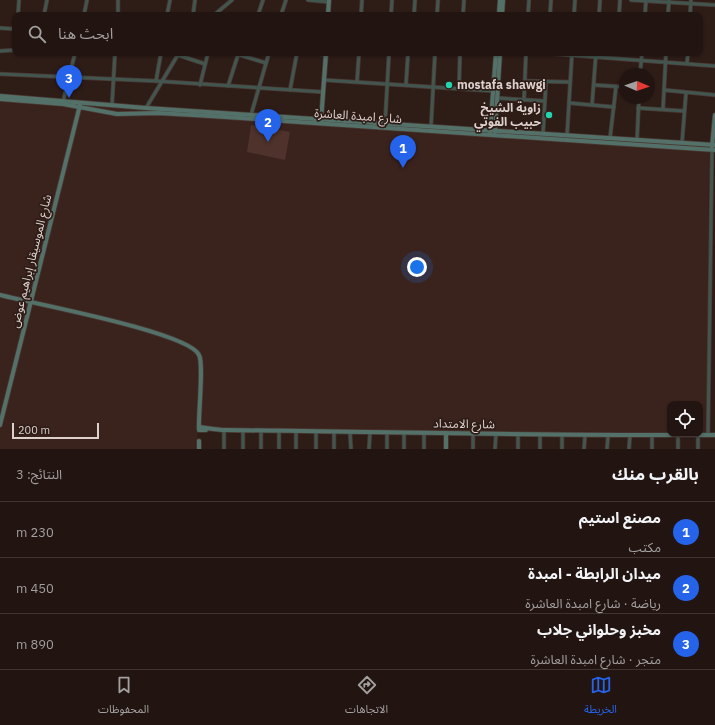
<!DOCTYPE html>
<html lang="ar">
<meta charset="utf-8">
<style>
:root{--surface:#221511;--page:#2e221f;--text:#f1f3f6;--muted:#a29f9f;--line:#3f3431;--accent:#2563eb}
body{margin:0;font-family:"IBM Plex Sans","Noto Sans Arabic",sans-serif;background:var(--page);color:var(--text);direction:rtl}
.controls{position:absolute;right:12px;bottom:12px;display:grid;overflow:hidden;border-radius:8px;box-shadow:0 1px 3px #0004}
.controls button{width:36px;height:36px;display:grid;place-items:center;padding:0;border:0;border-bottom:1px solid var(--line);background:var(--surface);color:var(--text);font:20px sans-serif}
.compass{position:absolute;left:619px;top:68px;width:36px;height:36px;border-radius:50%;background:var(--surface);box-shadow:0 1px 3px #0004;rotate:92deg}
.scale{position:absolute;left:12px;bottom:10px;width:87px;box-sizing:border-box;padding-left:4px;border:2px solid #ddd0cd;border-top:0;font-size:11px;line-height:14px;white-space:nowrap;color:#ddd0cd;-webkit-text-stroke:3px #2e1c17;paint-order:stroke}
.you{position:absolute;left:417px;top:267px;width:14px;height:14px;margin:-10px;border:3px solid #fff;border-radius:50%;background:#1a73e8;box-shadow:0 0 0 6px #1a73e833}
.badge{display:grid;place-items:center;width:26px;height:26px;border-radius:50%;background:var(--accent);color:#fff;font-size:13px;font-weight:700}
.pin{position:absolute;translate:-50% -33px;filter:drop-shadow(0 1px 2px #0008)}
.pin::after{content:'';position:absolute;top:21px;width:14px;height:12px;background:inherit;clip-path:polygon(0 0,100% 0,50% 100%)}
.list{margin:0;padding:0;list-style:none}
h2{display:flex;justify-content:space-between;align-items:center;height:52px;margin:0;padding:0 16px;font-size:17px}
h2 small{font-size:13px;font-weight:400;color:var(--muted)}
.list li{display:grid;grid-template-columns:26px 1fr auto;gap:12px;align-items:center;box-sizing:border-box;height:56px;padding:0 16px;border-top:1px solid var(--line)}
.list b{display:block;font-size:15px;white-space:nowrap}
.list p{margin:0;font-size:13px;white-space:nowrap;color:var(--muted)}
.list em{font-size:13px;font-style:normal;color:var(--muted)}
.icon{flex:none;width:22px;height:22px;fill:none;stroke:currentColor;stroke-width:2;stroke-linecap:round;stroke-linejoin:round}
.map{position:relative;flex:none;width:715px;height:449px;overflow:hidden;direction:ltr}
.search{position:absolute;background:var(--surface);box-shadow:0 1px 3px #0004;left:12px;right:12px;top:12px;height:44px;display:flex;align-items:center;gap:10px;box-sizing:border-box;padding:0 14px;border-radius:8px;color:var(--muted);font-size:15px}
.sheet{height:220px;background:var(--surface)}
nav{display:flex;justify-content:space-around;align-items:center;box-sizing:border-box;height:56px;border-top:1px solid var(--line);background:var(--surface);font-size:11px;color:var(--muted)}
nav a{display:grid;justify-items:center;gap:2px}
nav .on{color:var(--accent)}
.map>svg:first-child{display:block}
</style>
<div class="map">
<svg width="715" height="449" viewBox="0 0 715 449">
<rect width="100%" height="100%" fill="#2e1c17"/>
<!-- built -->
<path fill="#3b231d" d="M0 100 709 145 708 432H700V404H670V432L198 431 197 449H0Z"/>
<!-- green -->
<path fill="#4e322b" d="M251 125 290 132 285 160 247 152Z"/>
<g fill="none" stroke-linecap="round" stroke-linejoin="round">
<defs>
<g id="street">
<path d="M308 0 329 2"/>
<path d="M631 0 715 5"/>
<path d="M18 15 19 0"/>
<path d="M44 15 47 0"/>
<path d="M84 15 87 0"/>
<path d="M118 15V0"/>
<path d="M167 15 170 0"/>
<path d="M193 15 195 0"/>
<path d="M214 15 232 0"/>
<path d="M258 15 263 0"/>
<path d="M281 15 286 0"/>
<path d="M361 15 362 0"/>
<path d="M391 15 392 0"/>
<path d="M414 15 415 0"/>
<path d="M437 15 438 0"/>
<path d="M463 15 464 0"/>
<path d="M528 15 529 0"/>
<path d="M550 15 551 0"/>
<path d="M574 15 575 0"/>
<path d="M599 15 600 0"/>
<path d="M619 15 620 0"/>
<path d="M645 15 646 0"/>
<path d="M668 15 669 0"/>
<path d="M690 15 691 0"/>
<path d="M0 28 15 29"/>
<path d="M0 51 15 50"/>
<path d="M233 53 266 63"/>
<path d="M315 53 326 55"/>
<path d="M542 53 715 66"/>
<path d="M178 55 205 64"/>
<path d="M687 63 688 53"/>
<path d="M0 74 156 81 323 92"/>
<path d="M640 74 642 53"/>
<path d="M324 80 493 91"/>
<path d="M156 81 161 53"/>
<path d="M525 81 570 82"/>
<path d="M357 82 359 53"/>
<path d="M200 85 208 53"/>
<path d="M406 85 408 53"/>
<path d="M594 85 625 87"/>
<path d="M228 86 238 55"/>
<path d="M459 88 460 53"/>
<path d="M290 90 297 53"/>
<path d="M664 90 715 95"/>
<path d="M497 98 544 101"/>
<path d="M524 100 526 53"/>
<path d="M63 102 75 53"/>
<path d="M569 103 614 107"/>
<path d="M112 105 115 53"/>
<path d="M592 105 596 53"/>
<path d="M146 108 179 53"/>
<path d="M638 108 684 111"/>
<path d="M663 109 666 53"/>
<path d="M251 115 269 53"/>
<path d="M385 124 389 53"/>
<path d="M431 127 435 53"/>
<path d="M543 134 546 82"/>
<path d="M567 136 572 53"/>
<path d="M610 138 616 87"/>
<path d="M637 140 639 98"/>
<path d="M682 143 686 93"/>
<path d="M279 430V449"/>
<path d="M350 432 351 449"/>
<path d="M387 432V449"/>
<path d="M404 433V449"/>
<path d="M424 433V449"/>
<path d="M708 435 712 149"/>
<path d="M652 436V449"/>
<path d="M224 449V430"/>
<path d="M243 449V430"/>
<path d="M261 449V430"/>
<path d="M296 449V431"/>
<path d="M316 449V432"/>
<path d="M334 449V432"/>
<path d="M369 449 370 432"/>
<path d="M473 449V434"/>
<path d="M495 449 496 434"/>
<path d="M518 449V435"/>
<path d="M540 449V435"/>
<path d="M562 449V435"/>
<path d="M584 449 585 436"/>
<path d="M607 449 608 436"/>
<path d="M629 449 630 435"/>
<path d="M678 449V436"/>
<path d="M698 449V436"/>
</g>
<g id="secondary">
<path d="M328 15 329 0"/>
<path d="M499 15 500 0"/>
<path d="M502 15 503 0"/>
<path d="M0 96 146 108 715 145"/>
<path d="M0 99 63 104 117 114 158 113 210 116 715 150"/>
<path d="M321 121 326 53"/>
<path d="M490 132 496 53"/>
<path d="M495 132 500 53"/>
<path d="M712 147 715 115"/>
<path d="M0 295C30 303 189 332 199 355 204 364 198 416 199 430H206"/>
<path d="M0 425 80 105"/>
<path d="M199 427C208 428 216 430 226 430 389 432 552 436 715 435"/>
<path d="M446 433V449"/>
<path d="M199 449V441"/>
</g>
</defs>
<!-- street casing -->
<use href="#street" stroke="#4a3934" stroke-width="4.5"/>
<!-- secondary casing -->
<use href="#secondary" stroke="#4a3934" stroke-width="5.5"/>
<!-- street -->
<use href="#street" stroke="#42554e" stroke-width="3"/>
<!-- secondary -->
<use href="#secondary" stroke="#537168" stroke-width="4"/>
</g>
<!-- markers -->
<g fill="#23d5af" stroke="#2e1c17" stroke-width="1.5">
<circle cx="449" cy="85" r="4"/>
<circle cx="549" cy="115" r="4"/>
</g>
<g text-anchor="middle" stroke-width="3.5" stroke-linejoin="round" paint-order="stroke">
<!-- poi labels -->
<g font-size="12" font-weight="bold" fill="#ddd0cd" stroke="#2e1c17" text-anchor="start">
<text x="457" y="89">mostafa shawgi</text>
<text x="541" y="112" text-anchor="end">زاوية الشيخ<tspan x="541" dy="14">حبيب الفوتي</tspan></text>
</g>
<!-- street labels -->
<g font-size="12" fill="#ddd0cd" stroke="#2e1c17">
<text transform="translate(358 116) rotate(4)" y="4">شارع امبدة العاشرة</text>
<text transform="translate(31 261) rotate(-76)" y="4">شارع الموسيقار إبراهيم عوض</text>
<text transform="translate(464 424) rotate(1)" y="4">شارع الامتداد</text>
</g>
</g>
</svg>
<div class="controls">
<button><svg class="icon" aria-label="locate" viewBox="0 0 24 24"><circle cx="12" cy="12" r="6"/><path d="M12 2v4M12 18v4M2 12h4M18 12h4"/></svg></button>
</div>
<svg class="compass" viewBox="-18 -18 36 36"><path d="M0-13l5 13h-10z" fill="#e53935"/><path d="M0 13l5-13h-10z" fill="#a29f9f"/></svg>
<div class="scale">200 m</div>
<div class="you"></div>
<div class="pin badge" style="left:403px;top:168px">1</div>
<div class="pin badge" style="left:268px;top:142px">2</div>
<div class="pin badge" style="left:69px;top:98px">3</div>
<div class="search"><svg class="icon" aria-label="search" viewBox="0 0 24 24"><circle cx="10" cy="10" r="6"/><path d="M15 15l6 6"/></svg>ابحث هنا</div>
</div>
<section class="sheet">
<h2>بالقرب منك<small>النتائج: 3</small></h2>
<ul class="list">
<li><span class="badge">1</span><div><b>مصنع استيم</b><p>مكتب</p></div><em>230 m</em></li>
<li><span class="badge">2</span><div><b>ميدان الرابطة - امبدة</b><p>رياضة · شارع امبدة العاشرة</p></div><em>450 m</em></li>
<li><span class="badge">3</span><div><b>مخبز وحلواني جلاب</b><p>متجر · شارع امبدة العاشرة</p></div><em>890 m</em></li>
</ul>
</section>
<nav>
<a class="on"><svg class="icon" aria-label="map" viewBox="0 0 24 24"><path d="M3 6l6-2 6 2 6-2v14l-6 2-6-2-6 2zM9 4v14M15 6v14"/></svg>الخريطة</a>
<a><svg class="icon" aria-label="directions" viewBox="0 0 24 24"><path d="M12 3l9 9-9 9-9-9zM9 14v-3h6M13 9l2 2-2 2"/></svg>الاتجاهات</a>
<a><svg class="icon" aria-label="saved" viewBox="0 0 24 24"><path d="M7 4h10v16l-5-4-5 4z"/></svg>المحفوظات</a>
</nav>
